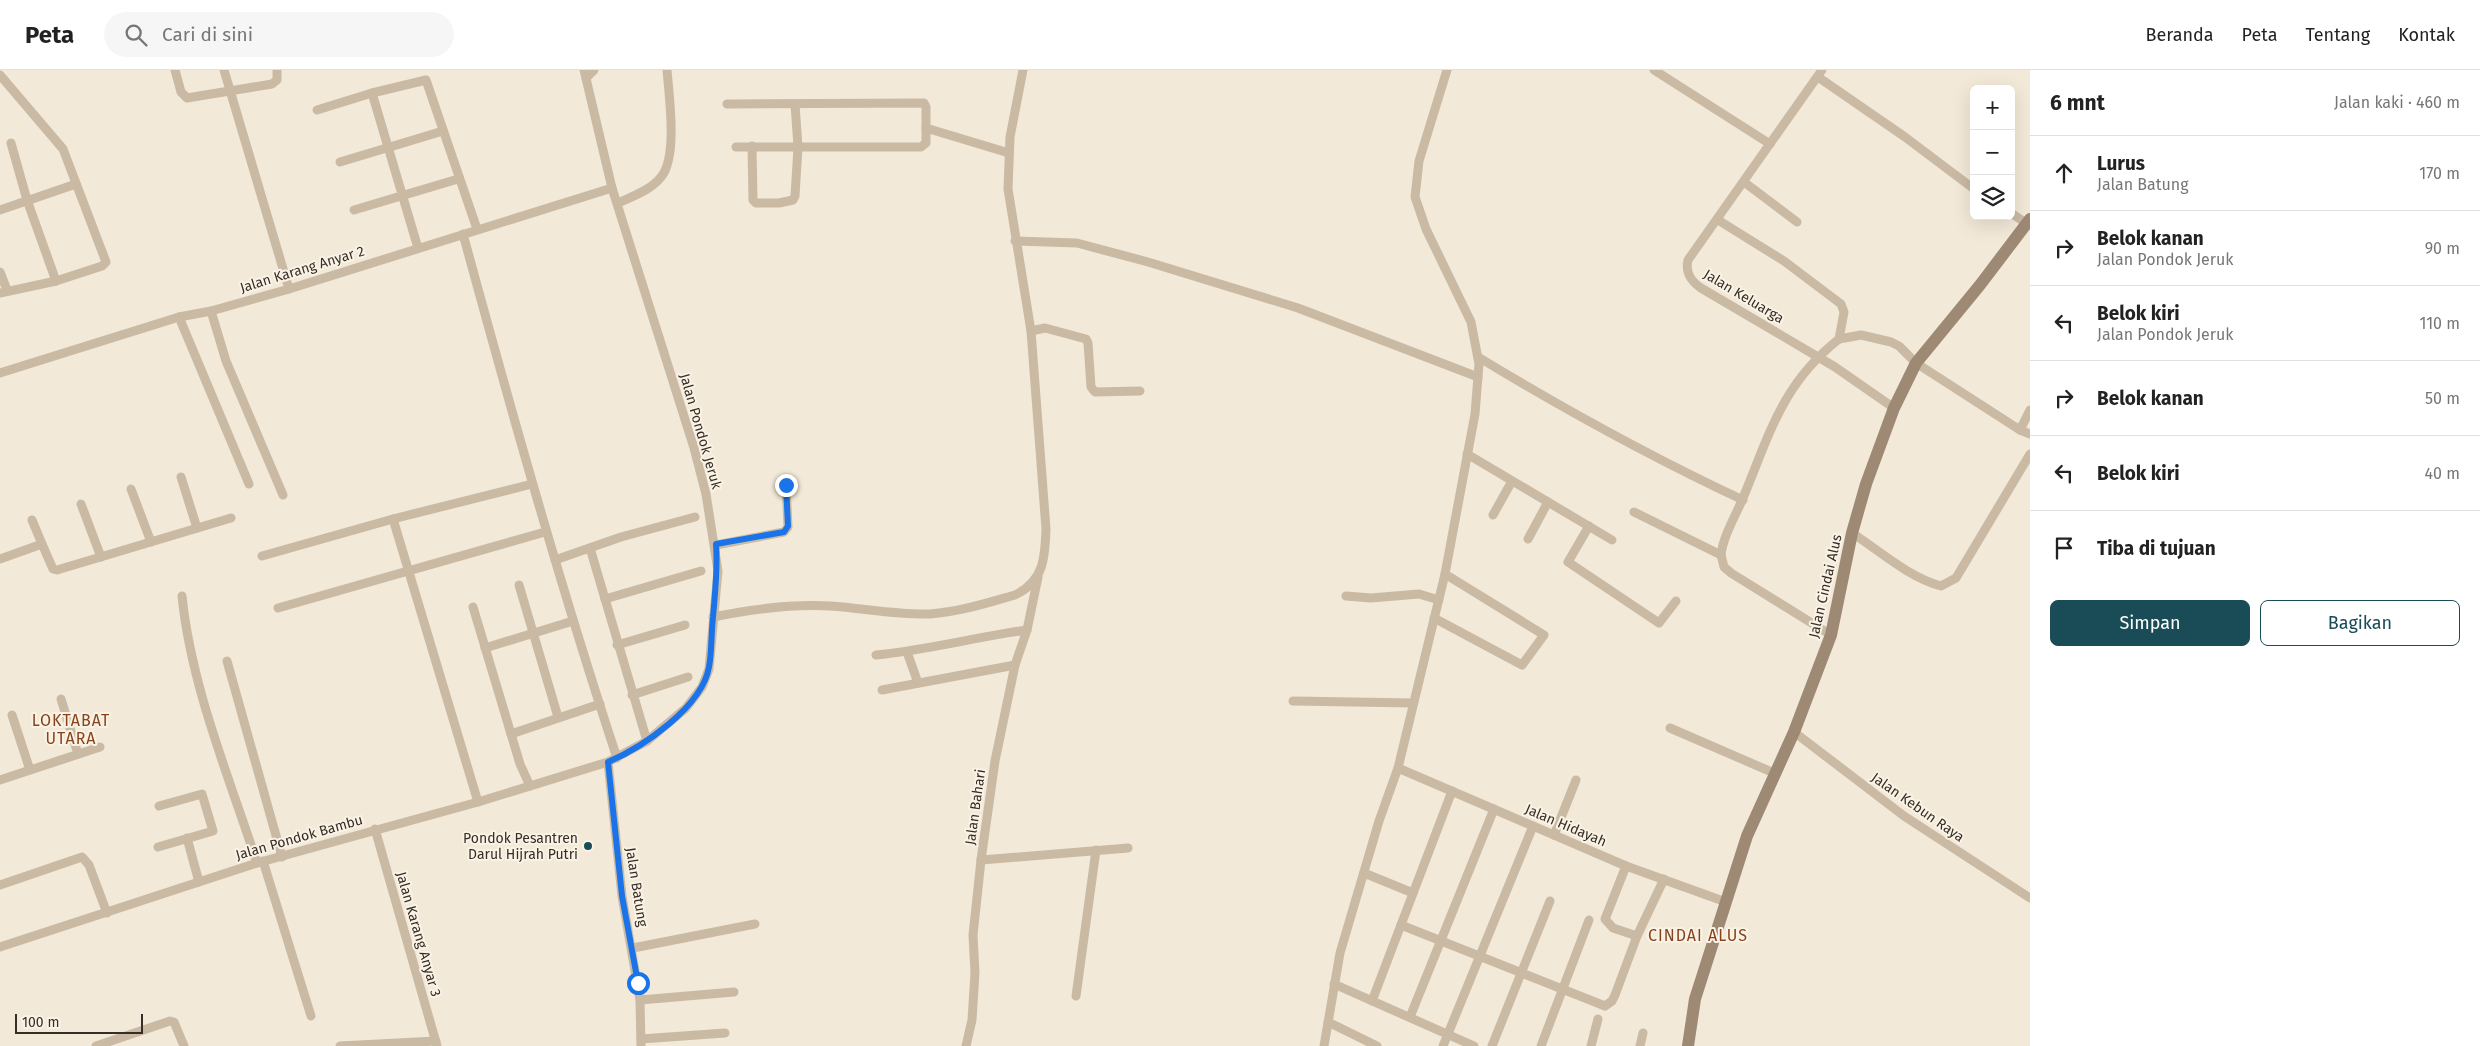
<!DOCTYPE html>
<html lang="id">
<meta charset="utf-8">
<style>
:root{--surface:#fff;--page:#f6f6f6;--text:#222;--muted:#767676;--line:#e0e0e0;--accent:#1a4c58}
body{margin:0;font-family:"Fira Sans",sans-serif;background:var(--page);color:var(--text)}
.controls{position:absolute;right:15px;top:15px;display:grid;overflow:hidden;border-radius:8px;box-shadow:0 5px 20px #0002}
.controls button{width:45px;height:45px;display:grid;place-items:center;padding:0;border:0;border-bottom:1px solid var(--line);background:var(--surface);color:var(--text);font:25px sans-serif}
.scale{position:absolute;left:15px;bottom:12px;width:128px;box-sizing:border-box;padding-left:5px;border:2px solid #352d26;border-top:0;font-size:14px;line-height:18px;white-space:nowrap;color:#352d26;-webkit-text-stroke:4px #faf3e5;paint-order:stroke}
.stop{position:absolute;width:15px;height:15px;margin:-11px;border:4px solid #1a73e8;border-radius:50%;background:#fff}
.stop.end{background:#1a73e8;border-color:#fff;box-shadow:0 1px 5px #0008}
.list{margin:0;padding:0;list-style:none}
h2{display:flex;justify-content:space-between;align-items:center;height:65px;margin:0;padding:0 20px;font-size:21px}
h2 small{font-size:16px;font-weight:400;color:var(--muted)}
.list li{display:grid;grid-template-columns:32px 1fr auto;gap:15px;align-items:center;box-sizing:border-box;height:75px;padding:0 20px;border-top:1px solid var(--line)}
.list b{display:block;font-size:19px;white-space:nowrap}
.list p{margin:0;font-size:16px;white-space:nowrap;color:var(--muted)}
.list em{font-size:16px;font-style:normal;color:var(--muted)}
.actions{display:flex;gap:10px;padding:15px 20px}
.actions a{flex:1;padding:11px 0;border:1px solid var(--accent);border-radius:8px;text-align:center;font-size:18px;color:var(--accent)}
.actions .main{background:var(--accent);color:#fff}
.icon{flex:none;width:28px;height:28px;fill:none;stroke:currentColor;stroke-width:2;stroke-linecap:round;stroke-linejoin:round}
.map{position:relative;flex:none;width:2030px;height:976px;overflow:hidden}
header{display:flex;align-items:center;gap:30px;box-sizing:border-box;height:70px;padding:0 25px;background:var(--surface);border-bottom:1px solid var(--line)}
header strong{font-size:24px}
nav{display:flex;gap:28px;margin-inline-start:auto;font-size:18px}
.search{width:350px;height:45px;background:var(--page);display:flex;align-items:center;gap:12px;box-sizing:border-box;padding:0 18px;border-radius:28px;color:var(--muted);font-size:19px}
main{display:flex}
aside{flex:1;background:var(--surface)}
.map>svg:first-child{display:block}
</style>
<header>
<strong>Peta</strong>
<div class="search"><svg class="icon" aria-label="search" viewBox="0 0 24 24"><circle cx="10" cy="10" r="6"/><path d="M15 15l6 6"/></svg>Cari di sini</div>
<nav><a>Beranda</a><a>Peta</a><a>Tentang</a><a>Kontak</a></nav>
</header>
<main>
<div class="map">
<svg width="2030" height="976" viewBox="0 0 2030 976">
<rect width="100%" height="100%" fill="#f2e9d8"/>
<g fill="none" stroke-linecap="round" stroke-linejoin="round">
<!-- street -->
<g stroke="#cabaa4" stroke-width="9">
<path d="M175 0 181 22 187 28 272 14 277 10V0"/>
<path d="M224 0 289 219"/>
<path d="M1654 0 1770 74"/>
<path d="M1822 0 1688 190C1685 203 1691 211 1701 218L1835 297 1894 338"/>
<path d="M0 5 63 79 106 192 102 196 56 211 0 223"/>
<path d="M1818 7 1905 67 1974 119"/>
<path d="M586 8 594 0"/>
<path d="M727 34 924 33 926 37V58L1009 83"/>
<path d="M317 40 372 23"/>
<path d="M11 73 27 130 56 211"/>
<path d="M752 76 753 130 756 133H779L793 130 795 126 798 77 795 34"/>
<path d="M736 77H921L926 73V58"/>
<path d="M340 92 443 61"/>
<path d="M1744 112 1797 152"/>
<path d="M618 133C633 126 651 120 661 107 678 87 669 26 667 0"/>
<path d="M0 140 76 114"/>
<path d="M354 140 458 109"/>
<path d="M2011 143 2026 153"/>
<path d="M1718 150 1784 191 1841 234 1844 242 1839 269C1782 314 1770 363 1743 428 1736 445 1723 466 1721 485L1724 497 1731 503 1831 565"/>
<path d="M463 164C511 340 560 515 617 688"/>
<path d="M1015 171 1077 173 1148 192 1298 238 1478 307"/>
<path d="M418 178 372 23 426 10 477 159"/>
<path d="M0 202 7 220"/>
<path d="M211 241 226 291 283 425"/>
<path d="M179 247 249 414"/>
<path d="M1031 261 1045 258 1086 269 1088 273 1091 317 1095 322 1140 321"/>
<path d="M1839 269 1861 265 1891 272 1899 276 1916 293 2020 360 2030 340"/>
<path d="M1478 287C1564 339 1651 387 1743 430"/>
<path d="M0 303 179 247 211 241 289 219 612 118"/>
<path d="M2020 360 2030 364"/>
<path d="M1467 384 1612 470"/>
<path d="M181 407 197 458"/>
<path d="M131 419 151 472"/>
<path d="M81 434 101 487"/>
<path d="M1634 442 1721 485"/>
<path d="M1493 445 1512 411"/>
<path d="M393 449 478 732"/>
<path d="M1589 456 1568 492 1659 553 1676 531"/>
<path d="M1852 463C1880 481 1908 507 1941 516L1956 508 2030 384"/>
<path d="M1528 469 1548 432"/>
<path d="M42 474 53 499 57 500 231 448"/>
<path d="M716 475 784 462 788 457 786 415"/>
<path d="M590 478 647 671"/>
<path d="M262 486 393 449 532 414"/>
<path d="M0 489 42 474 32 450"/>
<path d="M555 490 621 467 695 447"/>
<path d="M519 515 558 647"/>
<path d="M182 526C191 616 229 707 257 793"/>
<path d="M1346 526 1371 528 1419 524 1439 530"/>
<path d="M605 529 701 501"/>
<path d="M473 537 520 694 530 716"/>
<path d="M278 538 545 462"/>
<path d="M713 547C752 539 791 534 830 536 863 538 896 545 930 544 959 542 987 533 1015 525 1044 511 1045 488 1046 459L1031 261 1008 119 1010 67 1023 0"/>
<path d="M1434 548 1522 595 1544 565 1445 504"/>
<path d="M617 575 685 555"/>
<path d="M485 578 573 551"/>
<path d="M907 582 918 613"/>
<path d="M876 585C927 580 976 567 1027 560"/>
<path d="M227 591 282 787"/>
<path d="M882 620 1015 595"/>
<path d="M632 625 688 607"/>
<path d="M61 629 78 684"/>
<path d="M1293 631 1413 633"/>
<path d="M12 645 30 700"/>
<path d="M1670 658 1774 703"/>
<path d="M1794 662 1904 746 2030 828"/>
<path d="M511 664 600 634"/>
<path d="M608 692 622 826 640 930 641 976"/>
<path d="M1398 698 1626 796 1726 832"/>
<path d="M0 710 100 677"/>
<path d="M375 759 437 976"/>
<path d="M1554 765 1576 710"/>
<path d="M187 768 199 812"/>
<path d="M158 777 213 761 202 724 159 736"/>
<path d="M981 790 1128 778"/>
<path d="M263 791 311 946"/>
<path d="M1626 796 1605 849 1613 858 1637 866"/>
<path d="M1364 803 1413 823"/>
<path d="M0 815 82 787 89 795 107 843"/>
<path d="M1401 855 1605 936 1612 931 1615 925 1637 866 1664 809"/>
<path d="M0 877 257 793 478 732 608 692 647 671 686 638 702 617 709 599 718 501 706 424 694 378 612 118 584 0"/>
<path d="M633 878 755 854"/>
<path d="M1334 914 1474 976"/>
<path d="M1076 926 1096 780"/>
<path d="M640 930 734 922"/>
<path d="M1372 931 1452 721"/>
<path d="M1410 947 1494 739"/>
<path d="M1328 952 1377 976"/>
<path d="M641 969 725 963"/>
<path d="M96 976 170 951 174 952 184 976"/>
<path d="M340 976 436 971"/>
<path d="M966 976 972 950 975 903 973 865 981 790 995 691 1015 595 1027 560 1038 507"/>
<path d="M1324 976 1340 883 1379 751 1398 698 1445 504 1475 344 1479 294 1471 252 1426 159 1415 127 1419 91 1447 0"/>
<path d="M1443 976 1533 756"/>
<path d="M1492 976 1550 831"/>
<path d="M1541 976 1589 850"/>
<path d="M1591 976 1598 949"/>
<path d="M1640 976 1643 963"/>
</g>
<!-- secondary -->
<path stroke="#9e8975" stroke-width="12" d="M1688 976 1695 929 1747 766 1794 662 1831 565 1852 463 1866 414 1894 338 1916 293 1980 215 2030 149"/>
</g>
<g fill="none" stroke-linecap="round" stroke-linejoin="round">
<!-- route -->
<path stroke="#1a73e8" stroke-width="6" d="M638 913 622 826 608 692C643 677 702 637 709 597 712 581 711 564 713 547 715 522 718 500 716 474L784 462 788 456 786 415"/>
</g>
<!-- markers -->
<circle fill="#1a4c58" stroke="#faf3e5" stroke-width="2" cx="588" cy="776" r="5"/>
<g text-anchor="middle" stroke-width="4" stroke-linejoin="round" paint-order="stroke">
<!-- street labels -->
<g font-size="14" fill="#352d26" stroke="#faf3e5">
<text transform="translate(302 199) rotate(-17)" y="5">Jalan Karang Anyar 2</text>
<text transform="translate(1744 226) rotate(31)" y="5">Jalan Keluarga</text>
<text transform="translate(701 361) rotate(74)" y="5">Jalan Pondok Jeruk</text>
<text transform="translate(1825 516) rotate(-77)" y="5">Jalan Cindai Alus</text>
<text transform="translate(975 737) rotate(-82)" y="5">Jalan Bahari</text>
<text transform="translate(1918 737) rotate(35)" y="5">Jalan Kebun Raya</text>
<text transform="translate(1566 755) rotate(23)" y="5">Jalan Hidayah</text>
<text transform="translate(299 767) rotate(-16)" y="5">Jalan Pondok Bambu</text>
<text transform="translate(637 817) rotate(81)" y="5">Jalan Batung</text>
<text transform="translate(419 864) rotate(74)" y="5">Jalan Karang Anyar 3</text>
</g>
<!-- poi labels -->
<g font-size="14" fill="#352d26" stroke="#faf3e5" text-anchor="end">
<text x="578" y="773">Pondok Pesantren<tspan x="578" dy="16">Darul Hijrah Putri</tspan></text>
</g>
<!-- quarter labels -->
<g font-size="16" letter-spacing="1" fill="#87431c" stroke="#faf3e5">
<text x="71" y="656">LOKTABAT<tspan x="71" dy="18">UTARA</tspan></text>
<text x="1698" y="871">CINDAI ALUS</text>
</g>
</g>
</svg>
<div class="controls">
<button>+</button>
<button>−</button>
<button><svg class="icon" aria-label="layers" viewBox="0 0 24 24"><path d="M12 4l9 5-9 5-9-5zM3 14l9 5 9-5"/></svg></button>
</div>
<div class="scale">100 m</div>
<div class="stop" style="left:638px;top:913px"></div>
<div class="stop end" style="left:786px;top:415px"></div>
</div>
<aside>
<h2>6 mnt<small>Jalan kaki · 460 m</small></h2>
<ul class="list">
<li><svg class="icon" aria-label="ahead" viewBox="0 0 24 24"><path d="M12 20V5M6 11l6-6 6 6"/></svg><div><b>Lurus</b><p>Jalan Batung</p></div><em>170 m</em></li>
<li><svg class="icon" aria-label="right" viewBox="0 0 24 24"><path d="M7 20v-9h11M14 6l5 5-5 5"/></svg><div><b>Belok kanan</b><p>Jalan Pondok Jeruk</p></div><em>90 m</em></li>
<li><svg class="icon" aria-label="left" viewBox="0 0 24 24"><path d="M17 20v-9H6M10 6l-5 5 5 5"/></svg><div><b>Belok kiri</b><p>Jalan Pondok Jeruk</p></div><em>110 m</em></li>
<li><svg class="icon" aria-label="right" viewBox="0 0 24 24"><path d="M7 20v-9h11M14 6l5 5-5 5"/></svg><div><b>Belok kanan</b></div><em>50 m</em></li>
<li><svg class="icon" aria-label="left" viewBox="0 0 24 24"><path d="M17 20v-9H6M10 6l-5 5 5 5"/></svg><div><b>Belok kiri</b></div><em>40 m</em></li>
<li><svg class="icon" aria-label="arrive" viewBox="0 0 24 24"><path d="M6 21V4h12l-3 4 3 4H6"/></svg><div><b>Tiba di tujuan</b></div></li>
</ul>
<div class="actions"><a class="main">Simpan</a><a>Bagikan</a></div>
</aside>
</main>
